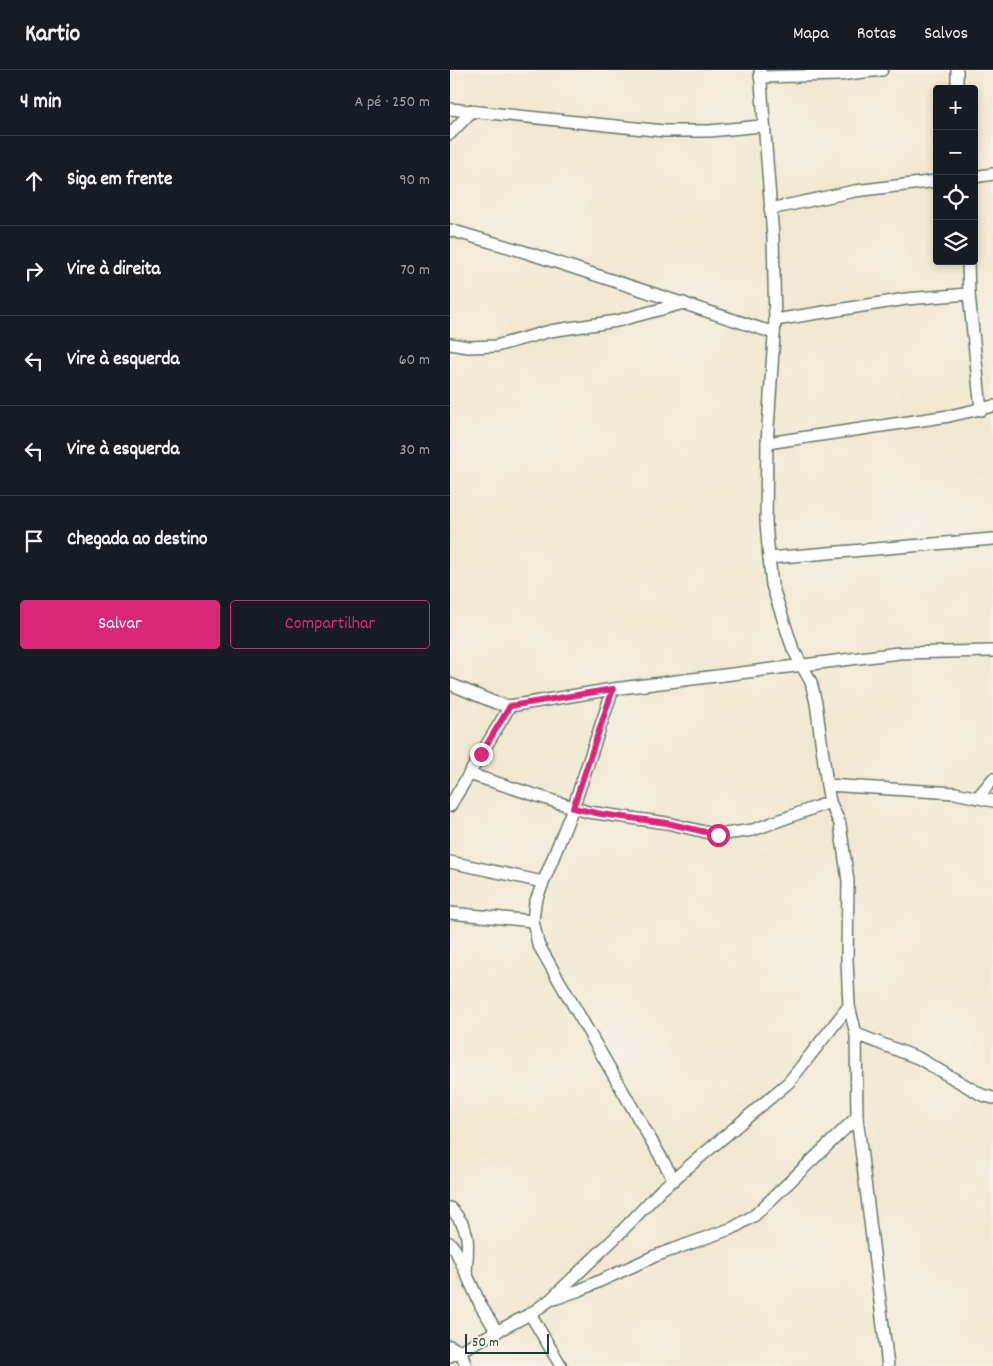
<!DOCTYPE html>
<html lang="pt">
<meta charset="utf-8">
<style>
:root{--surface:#171b24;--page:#242831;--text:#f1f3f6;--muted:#9ea1a6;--line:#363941;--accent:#db2777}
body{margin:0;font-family:Dekko,sans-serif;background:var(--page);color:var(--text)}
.controls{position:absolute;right:15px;top:15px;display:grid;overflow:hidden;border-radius:5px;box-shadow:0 2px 8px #0003}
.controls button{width:45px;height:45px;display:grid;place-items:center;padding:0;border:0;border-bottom:1px solid var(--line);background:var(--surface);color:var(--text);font:25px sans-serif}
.scale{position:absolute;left:15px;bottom:12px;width:84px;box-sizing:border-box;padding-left:5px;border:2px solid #1f3d34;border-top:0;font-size:14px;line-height:18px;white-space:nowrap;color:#1f3d34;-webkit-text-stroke:4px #f7f3e8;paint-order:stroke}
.stop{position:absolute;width:15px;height:15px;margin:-11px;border:4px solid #db2777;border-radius:50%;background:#fff}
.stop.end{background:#db2777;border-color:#fff;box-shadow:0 1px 5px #0008}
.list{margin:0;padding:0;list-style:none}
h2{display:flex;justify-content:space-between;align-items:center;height:65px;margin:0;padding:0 20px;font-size:21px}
h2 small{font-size:16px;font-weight:400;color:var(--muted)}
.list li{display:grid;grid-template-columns:32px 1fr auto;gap:15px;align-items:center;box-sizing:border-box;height:90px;padding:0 20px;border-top:1px solid var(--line)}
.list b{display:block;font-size:19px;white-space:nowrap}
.list em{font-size:16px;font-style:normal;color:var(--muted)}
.actions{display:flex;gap:10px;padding:15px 20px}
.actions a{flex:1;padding:11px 0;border:1px solid var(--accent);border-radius:5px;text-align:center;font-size:18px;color:var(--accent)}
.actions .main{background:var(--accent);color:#fff}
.icon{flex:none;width:28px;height:28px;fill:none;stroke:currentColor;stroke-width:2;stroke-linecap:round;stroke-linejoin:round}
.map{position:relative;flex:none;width:543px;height:1296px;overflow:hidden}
header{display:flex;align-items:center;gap:30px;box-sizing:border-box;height:70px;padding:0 25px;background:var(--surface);border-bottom:1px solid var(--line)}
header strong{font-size:24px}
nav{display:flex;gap:28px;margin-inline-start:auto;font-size:18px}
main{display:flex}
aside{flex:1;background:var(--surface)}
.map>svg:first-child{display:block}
</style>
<header>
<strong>Kartio</strong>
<nav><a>Mapa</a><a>Rotas</a><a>Salvos</a></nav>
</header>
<main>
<aside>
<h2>4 min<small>A pé · 250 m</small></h2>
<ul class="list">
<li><svg class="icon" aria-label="ahead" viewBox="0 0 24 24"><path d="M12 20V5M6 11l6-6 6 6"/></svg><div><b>Siga em frente</b></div><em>90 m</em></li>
<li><svg class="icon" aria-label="right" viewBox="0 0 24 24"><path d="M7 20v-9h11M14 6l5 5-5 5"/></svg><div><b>Vire à direita</b></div><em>70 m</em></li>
<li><svg class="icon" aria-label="left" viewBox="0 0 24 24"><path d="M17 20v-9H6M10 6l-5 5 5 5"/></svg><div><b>Vire à esquerda</b></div><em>60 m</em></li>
<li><svg class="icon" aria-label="left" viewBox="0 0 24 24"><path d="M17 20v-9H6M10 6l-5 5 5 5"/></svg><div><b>Vire à esquerda</b></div><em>30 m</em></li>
<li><svg class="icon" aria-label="arrive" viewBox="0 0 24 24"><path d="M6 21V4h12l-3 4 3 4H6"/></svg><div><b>Chegada ao destino</b></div></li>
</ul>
<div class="actions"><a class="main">Salvar</a><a>Compartilhar</a></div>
</aside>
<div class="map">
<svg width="543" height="1296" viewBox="0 0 543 1296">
<rect width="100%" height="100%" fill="#f7f3e8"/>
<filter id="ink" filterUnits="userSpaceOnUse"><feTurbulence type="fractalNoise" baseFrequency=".02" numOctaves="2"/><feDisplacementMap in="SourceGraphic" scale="10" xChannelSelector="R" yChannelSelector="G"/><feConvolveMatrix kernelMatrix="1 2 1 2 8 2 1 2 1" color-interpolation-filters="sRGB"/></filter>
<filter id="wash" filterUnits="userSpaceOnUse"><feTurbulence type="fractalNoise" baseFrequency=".0096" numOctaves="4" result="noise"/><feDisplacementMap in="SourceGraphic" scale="20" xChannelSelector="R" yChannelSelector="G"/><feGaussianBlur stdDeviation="1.12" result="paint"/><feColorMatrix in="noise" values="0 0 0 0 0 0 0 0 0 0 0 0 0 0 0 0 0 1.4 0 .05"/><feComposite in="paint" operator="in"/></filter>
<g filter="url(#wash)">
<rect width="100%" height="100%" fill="#f0e8d0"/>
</g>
<g filter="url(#ink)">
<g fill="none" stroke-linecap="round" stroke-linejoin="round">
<defs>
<g id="minor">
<path d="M310 0 323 167 325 250 317 373 316 452 319 488 322 515 335 555 343 579 361 612 366 633 377 715 380 732 390 754 398 811 397 891 399 936 406 964 407 1047 438 1296"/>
<path d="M507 0V19"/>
<path d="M310 7 388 5 432 0"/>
<path d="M0 39 214 61H259L312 56"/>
<path d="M0 64 21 42"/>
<path d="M524 107 543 104"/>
<path d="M320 139 405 121 487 111"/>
<path d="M0 160 72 181 324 263"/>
<path d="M518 191 519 224 531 340"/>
<path d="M325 250 456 229 519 224"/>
<path d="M0 274 18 277 46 276 100 261 167 251 234 233"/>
<path d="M317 373 499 346 543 336"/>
<path d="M319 488 543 469"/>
<path d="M0 614 46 633 60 636 163 619 449 583 543 581"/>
<path d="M163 619 123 738 85 833 83 851 88 874 224 1110"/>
<path d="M19 704 138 742 217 753 268 765 303 760 380 732"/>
<path d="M377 715 505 723 543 731"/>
<path d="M528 727 543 709"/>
<path d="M0 736 60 636"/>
<path d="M0 792 93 812"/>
<path d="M0 843 83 851"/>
<path d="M406 964 468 988 532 1025 543 1028"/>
<path d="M0 1138C22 1160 18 1173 16 1202"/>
<path d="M0 1173 6 1181 31 1236 47 1262"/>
<path d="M104 1229 130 1220 205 1186 283 1158 305 1145 407 1047"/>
<path d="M80 1244 111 1296"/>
<path d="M0 1276 11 1282 16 1296"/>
<path d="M0 1286 80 1244 100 1230 169 1164 211 1120 339 1012 399 936"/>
</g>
</defs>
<!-- minor casing -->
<use href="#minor" stroke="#68796b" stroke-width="14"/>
<!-- minor -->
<use href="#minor" stroke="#fff" stroke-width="11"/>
</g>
</g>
<g fill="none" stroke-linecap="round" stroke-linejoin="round" filter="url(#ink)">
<!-- route -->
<path stroke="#db2777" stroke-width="6" d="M31 684 60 636 163 619 123 738 151 744 217 753 268 765"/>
</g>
</svg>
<div class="controls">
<button>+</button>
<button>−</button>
<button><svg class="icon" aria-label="locate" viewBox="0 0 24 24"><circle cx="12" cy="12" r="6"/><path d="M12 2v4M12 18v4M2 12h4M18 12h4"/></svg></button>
<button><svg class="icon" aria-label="layers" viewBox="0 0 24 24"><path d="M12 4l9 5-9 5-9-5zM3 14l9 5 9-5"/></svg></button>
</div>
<div class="scale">50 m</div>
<div class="stop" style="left:268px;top:765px"></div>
<div class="stop end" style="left:31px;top:684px"></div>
</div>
</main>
